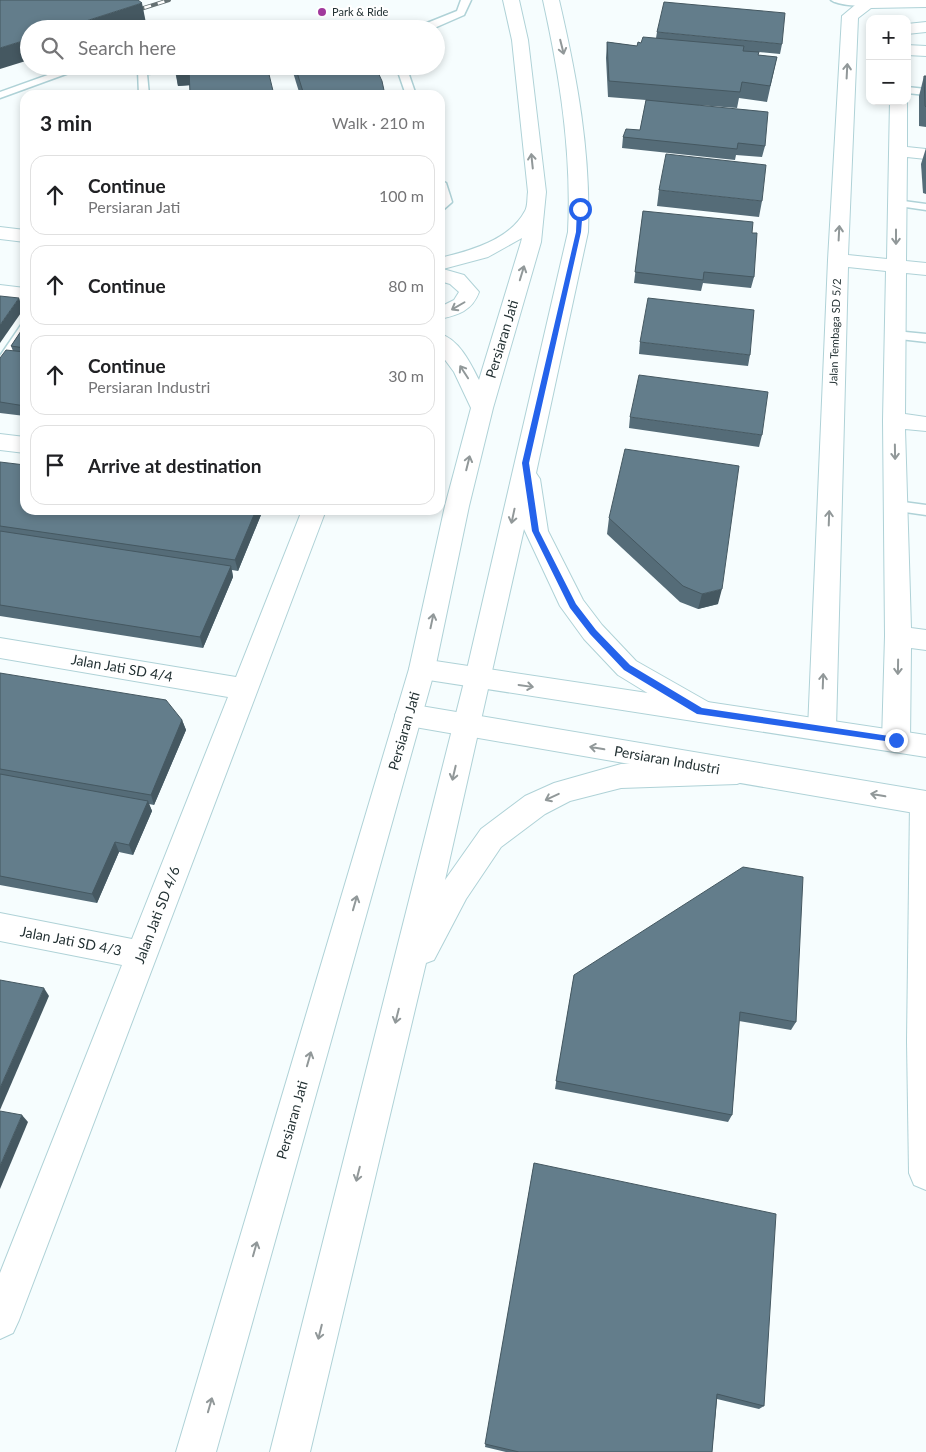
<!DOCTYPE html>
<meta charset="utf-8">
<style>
:root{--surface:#fff;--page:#f2f2f2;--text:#202124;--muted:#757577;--line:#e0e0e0}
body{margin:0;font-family:Lato,sans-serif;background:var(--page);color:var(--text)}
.controls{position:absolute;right:15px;top:15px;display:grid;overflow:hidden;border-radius:10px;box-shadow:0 2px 8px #0003}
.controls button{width:45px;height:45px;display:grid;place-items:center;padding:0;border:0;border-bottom:1px solid var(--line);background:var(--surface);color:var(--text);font:25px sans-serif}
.stop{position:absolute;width:15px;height:15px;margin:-11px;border:4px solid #2563eb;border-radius:50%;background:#fff}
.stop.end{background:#2563eb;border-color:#fff;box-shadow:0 1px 5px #0008}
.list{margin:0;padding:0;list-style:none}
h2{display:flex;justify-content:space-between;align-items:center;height:65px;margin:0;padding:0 20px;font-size:21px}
h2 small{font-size:16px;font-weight:400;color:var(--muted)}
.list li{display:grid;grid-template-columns:32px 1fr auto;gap:15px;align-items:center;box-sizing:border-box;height:80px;margin:0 10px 10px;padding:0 10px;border:1px solid var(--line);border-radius:15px}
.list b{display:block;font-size:19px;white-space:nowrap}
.list p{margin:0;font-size:16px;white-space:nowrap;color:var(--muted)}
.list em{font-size:16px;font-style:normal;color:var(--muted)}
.icon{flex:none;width:28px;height:28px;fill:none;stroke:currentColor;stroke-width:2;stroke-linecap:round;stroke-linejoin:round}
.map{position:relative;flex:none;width:926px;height:1452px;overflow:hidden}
.search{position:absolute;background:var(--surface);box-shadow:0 2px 8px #0003;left:20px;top:20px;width:425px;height:55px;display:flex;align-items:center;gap:12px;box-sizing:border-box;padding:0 18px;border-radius:28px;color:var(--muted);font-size:19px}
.panel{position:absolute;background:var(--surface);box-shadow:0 2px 8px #0003;left:20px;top:90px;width:425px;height:425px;border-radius:15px}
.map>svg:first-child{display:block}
</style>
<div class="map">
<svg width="926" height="1452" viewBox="0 0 926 1452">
<rect width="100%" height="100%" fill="#f6fdfe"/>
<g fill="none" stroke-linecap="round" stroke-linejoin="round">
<defs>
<g id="service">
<path d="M461 0H471L464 15 432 29H412L457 11Z"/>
<path d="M831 0H865L872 3C865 8 838 5 831 0Z"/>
<path d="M73 66H88L0 98V92Z"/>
<path d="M165 66H197L192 69 147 74 149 95H139L138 70Z"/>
<path d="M396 66H406L416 95H406Z"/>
<path d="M907 87 926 89V95L907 93Z"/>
<path d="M440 180 446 183 452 202 444 209 440 210Z"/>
<path d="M896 200 926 204V210L892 205 890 203 892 201Z"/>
<path d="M25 324V338L5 369 0 370V356L21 325Z"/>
<path d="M895 331 926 334V342L891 338 889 335Z"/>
<path d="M896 501 926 505V515L891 510 889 506 891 502Z"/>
</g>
<g id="minor">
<path d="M861 0H926V7L871 8 858 18 848 255 887 259 890 101 907 100V147L926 149V159L907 157 906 261 926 263V275L906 273 905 414 926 417V431L905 429 911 628 926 630V650L911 648 910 741 906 749 896 752 886 749 882 741 885 636 883 420 886 271 848 267 836 729 832 737 822 740 812 737 808 729 828 260 842 16Z"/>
<path d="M926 22V32L907 34V24Z"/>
<path d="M907 45 926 46V56L907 55Z"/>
<path d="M0 285 25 288V300L0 297Z"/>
<path d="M0 434 25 437V453L0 450Z"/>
<path d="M302 510H326L19 1320 13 1333 0 1339V1273L122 965 0 941V913L132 939 228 697 0 658V638L236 677Z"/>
<path d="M924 791 926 792V1190L914 1185 909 1173 907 1041 910 803 914 794Z"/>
</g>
<g id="tertiary">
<path d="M422 659 926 735V757L422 679 413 676 409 669 413 662Z"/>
<path d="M409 704 926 791V815L409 726 399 723 395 715 399 707Z"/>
</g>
<g id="secondary">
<path d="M503 0H519L528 40 546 192 541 242 493 408 469 506 435 669 216 1452H176L409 669 445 506 471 408 454 372 440 353V334C459 339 471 364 479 380L521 242 522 238 488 257 443 269 464 275 479 292C472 311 458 315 440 319V307L454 300 459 292 450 284 440 281V258C469 251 510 240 525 211 528 206 527 198 528 192L512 40Z"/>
<path d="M543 0H559C577 77 591 153 588 232L536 473 540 479 548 531 583 600 602 625 636 661 710 703 714 711 710 719 700 722 690 719 618 675 584 639 560 606 524 529 445 880 481 829 525 796 554 783 621 764 737 760 747 764 751 772 747 780 737 784 621 788 570 801 545 814 501 847 466 899 434 960 426 963 310 1452H270L465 678 568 232C572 153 560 77 543 0Z"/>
<path d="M0 227 25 230V242L0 239Z"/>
</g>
</defs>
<!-- service casing -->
<use href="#service" stroke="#afd2d7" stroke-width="3"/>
<!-- minor casing -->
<use href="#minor" stroke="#afd2d7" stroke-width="2"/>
<!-- tertiary casing -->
<use href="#tertiary" stroke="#afd2d7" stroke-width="2"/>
<!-- secondary casing -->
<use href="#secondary" stroke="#afd2d7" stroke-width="2"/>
<!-- service -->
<use href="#service" fill="#fff" fill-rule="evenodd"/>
<!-- minor -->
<use href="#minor" fill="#fff" fill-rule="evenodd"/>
<!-- tertiary -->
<use href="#tertiary" fill="#fff" fill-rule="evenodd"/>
<!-- secondary -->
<use href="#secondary" fill="#fff" fill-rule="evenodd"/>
<defs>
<path id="rail" d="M131 12 169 0"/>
</defs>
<!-- rail casing -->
<use href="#rail" stroke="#657173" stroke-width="4"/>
<!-- rail -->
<use href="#rail" stroke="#fff" stroke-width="2.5" stroke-dasharray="7" stroke-linecap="butt"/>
</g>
<!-- wall -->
<g fill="#556c78">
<path d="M657 32 782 44 780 54 759 52 758 55 777 57 767 102 739 98 737 108 698 105 765 146 762 157 736 155 735 160 622 148 623 137 640 130 646 100 608 97 606 58 607 42 637 46 641 43 656 38Z"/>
<path d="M174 66H267L190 85 178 86Z"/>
<path d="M291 66H375L385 95H300Z"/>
<path d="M924 76H926V127L919 126V96Z"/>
<path d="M926 148V194L923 193 921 164Z"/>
<path d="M659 190 762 201 759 217 657 206Z"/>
<path d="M643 211 752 233 754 277 751 288 703 283 701 291 634 283Z"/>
<path d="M25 325V416L0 413V358L13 351 11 346Z"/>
<path d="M640 342 750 355 748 366 639 354Z"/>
<path d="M630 417 762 435 759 447 629 428Z"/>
<path d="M0 462 25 510H263L238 571 232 570 233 577 203 648 0 616Z"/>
<path d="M609 518 718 604 698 609 680 602 607 534Z"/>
<path d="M0 673 182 720 186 730 154 805 149 804 152 811 133 855 119 852 97 903 0 885Z"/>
<path d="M574 975 796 1022 791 1030 739 1021 732 1115 728 1122 555 1089Z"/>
<path d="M534 1163 764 1406 759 1409 717 1399 712 1452H506L485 1447Z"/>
</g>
<!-- shaded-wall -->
<g fill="#455861">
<path d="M142 3 146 23 127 29H61Z"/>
<path d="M29 39V60L0 69V48Z"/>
<path d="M179 66H190L193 85 178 86 175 67Z"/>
<path d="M19 298 23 310 0 343V325Z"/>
<path d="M256 510H263L238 571 235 560Z"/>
<path d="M231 566 233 577 203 648 200 637Z"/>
<path d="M722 589 718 604 698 609 702 594Z"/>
<path d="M182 720 186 730 154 805 151 795Z"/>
<path d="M148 801 152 811 133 855 129 845Z"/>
<path d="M115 842 119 852 97 903 92 894Z"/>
<path d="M44 988 49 996 0 1110V1088Z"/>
<path d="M22 1115 28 1122 0 1189V1166Z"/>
</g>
<!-- building -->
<g fill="#637d8b" stroke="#455861">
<path d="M0 0H138L142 3 61 29H29V39L0 48Z"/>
<path d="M664 2 785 13 782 44 657 32Z"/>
<path d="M643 37 744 46 743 51 759 52 758 55 777 57 770 86 742 82 740 92 609 81 607 42 637 46 638 42 641 43Z"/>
<path d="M189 66H267L274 95H190Z"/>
<path d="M295 66H375L382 81 385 95H304Z"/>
<path d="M924 76H926V107L925 106Z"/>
<path d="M646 100 768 112 765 146 738 143 737 149 623 137 626 129 640 130Z"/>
<path d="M666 154 766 165 762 201 659 190Z"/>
<path d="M643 211 753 222 752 233H757L754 277 704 272 703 280 635 272Z"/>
<path d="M0 296 19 298 0 325Z"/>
<path d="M648 298 754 310 750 355 640 342Z"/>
<path d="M25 325V348L11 346Z"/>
<path d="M6 350 25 352V406L0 402V358Z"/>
<path d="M639 375 768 392 762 435 630 417Z"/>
<path d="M625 449 739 466 722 589 702 594 683 586 609 518Z"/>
<path d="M0 462 25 465V510H256L235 560 0 526Z"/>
<path d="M0 531 231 566 200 637 0 605Z"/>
<path d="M0 673 166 700 182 720 151 795 0 769Z"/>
<path d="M0 774 148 801 129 845 115 842 92 894 0 876Z"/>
<path d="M743 867 803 877 796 1022 740 1012 732 1115 556 1081 574 975Z"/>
<path d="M0 980 44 988 0 1088Z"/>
<path d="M0 1111 22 1115 0 1166Z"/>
<path d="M534 1163 776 1214 764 1406 717 1394 712 1452H519L485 1444Z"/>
</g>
<!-- one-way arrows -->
<defs><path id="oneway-shaft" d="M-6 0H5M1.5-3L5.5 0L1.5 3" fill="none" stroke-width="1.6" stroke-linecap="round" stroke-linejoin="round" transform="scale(1.25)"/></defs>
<g stroke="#919899">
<use href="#oneway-shaft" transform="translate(562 47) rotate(76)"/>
<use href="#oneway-shaft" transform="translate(847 71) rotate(-87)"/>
<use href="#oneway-shaft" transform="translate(532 161) rotate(-96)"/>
<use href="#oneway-shaft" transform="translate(839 233) rotate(-87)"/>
<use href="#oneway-shaft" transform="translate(896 237) rotate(90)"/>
<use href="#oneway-shaft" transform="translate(522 273) rotate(-73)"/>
<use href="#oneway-shaft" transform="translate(458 306) rotate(150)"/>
<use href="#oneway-shaft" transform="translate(464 372) rotate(-123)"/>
<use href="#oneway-shaft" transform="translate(895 452) rotate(89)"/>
<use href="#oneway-shaft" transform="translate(468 463) rotate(-76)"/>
<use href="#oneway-shaft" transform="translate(513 516) rotate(102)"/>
<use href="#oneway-shaft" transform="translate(829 518) rotate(-88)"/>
<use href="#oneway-shaft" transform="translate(432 621) rotate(-78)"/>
<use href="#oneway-shaft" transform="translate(898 667) rotate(91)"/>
<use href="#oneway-shaft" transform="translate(823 681) rotate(-88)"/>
<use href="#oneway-shaft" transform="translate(526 686) rotate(8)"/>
<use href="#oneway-shaft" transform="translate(597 748) rotate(-170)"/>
<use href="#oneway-shaft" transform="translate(454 773) rotate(103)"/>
<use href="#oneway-shaft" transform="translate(878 795) rotate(-170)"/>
<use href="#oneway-shaft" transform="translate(552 797) rotate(155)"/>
<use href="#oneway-shaft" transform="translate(355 903) rotate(-74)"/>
<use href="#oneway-shaft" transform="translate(397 1016) rotate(104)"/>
<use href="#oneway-shaft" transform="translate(309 1059) rotate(-74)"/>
<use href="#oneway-shaft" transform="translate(358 1174) rotate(104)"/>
<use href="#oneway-shaft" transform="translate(255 1249) rotate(-74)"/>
<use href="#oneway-shaft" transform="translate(320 1332) rotate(104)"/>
<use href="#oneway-shaft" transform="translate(210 1405) rotate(-74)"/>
</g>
<!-- route -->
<path fill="#2563eb" d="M580 207 583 209 581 232 529 463 539 531 576 604 596 630 630 665 702 708 896 737 900 740 899 743 697 714 624 670 590 634 570 608 532 531 522 463 576 232 577 209Z"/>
<!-- markers -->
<circle fill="#a1399c" stroke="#fff" stroke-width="2" cx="322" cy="12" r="5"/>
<g text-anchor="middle" stroke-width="4.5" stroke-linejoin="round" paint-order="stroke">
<!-- far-poi labels -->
<g font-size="11" fill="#233133" stroke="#fff" text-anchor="start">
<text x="332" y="16">Park &amp; Ride</text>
</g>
<!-- far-street labels -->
<g font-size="11" fill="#233133" stroke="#fff">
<text transform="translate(835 332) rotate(-88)" y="4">Jalan Tembaga SD 5/2</text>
</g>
<!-- street labels -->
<g font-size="14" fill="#233133" stroke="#fff">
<text transform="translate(502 339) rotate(-73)" y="5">Persiaran Jati</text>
<text transform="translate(122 668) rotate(10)" y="5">Jalan Jati SD 4/4</text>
<text transform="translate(404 731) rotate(-74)" y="5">Persiaran Jati</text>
<text transform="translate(667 760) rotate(10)" y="5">Persiaran Industri</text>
<text transform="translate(157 915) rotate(-69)" y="5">Jalan Jati SD 4/6</text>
<text transform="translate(71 941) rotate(11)" y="5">Jalan Jati SD 4/3</text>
<text transform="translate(292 1120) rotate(-74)" y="5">Persiaran Jati</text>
</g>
</g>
</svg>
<div class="controls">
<button>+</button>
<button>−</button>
</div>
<div class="stop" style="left:580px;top:209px"></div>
<div class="stop end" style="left:896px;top:740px"></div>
<div class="search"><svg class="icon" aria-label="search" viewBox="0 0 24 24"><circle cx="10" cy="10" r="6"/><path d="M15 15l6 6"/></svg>Search here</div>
<section class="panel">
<h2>3 min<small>Walk · 210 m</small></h2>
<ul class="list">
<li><svg class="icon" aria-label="ahead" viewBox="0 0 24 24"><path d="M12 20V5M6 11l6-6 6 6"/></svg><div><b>Continue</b><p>Persiaran Jati</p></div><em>100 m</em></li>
<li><svg class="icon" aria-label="ahead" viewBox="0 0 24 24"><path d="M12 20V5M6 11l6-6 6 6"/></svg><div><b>Continue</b></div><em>80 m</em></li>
<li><svg class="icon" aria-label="ahead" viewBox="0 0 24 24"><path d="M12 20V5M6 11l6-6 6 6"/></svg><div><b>Continue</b><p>Persiaran Industri</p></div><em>30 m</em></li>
<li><svg class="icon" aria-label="arrive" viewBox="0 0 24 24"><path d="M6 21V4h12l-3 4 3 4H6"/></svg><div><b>Arrive at destination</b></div></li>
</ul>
</section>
</div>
